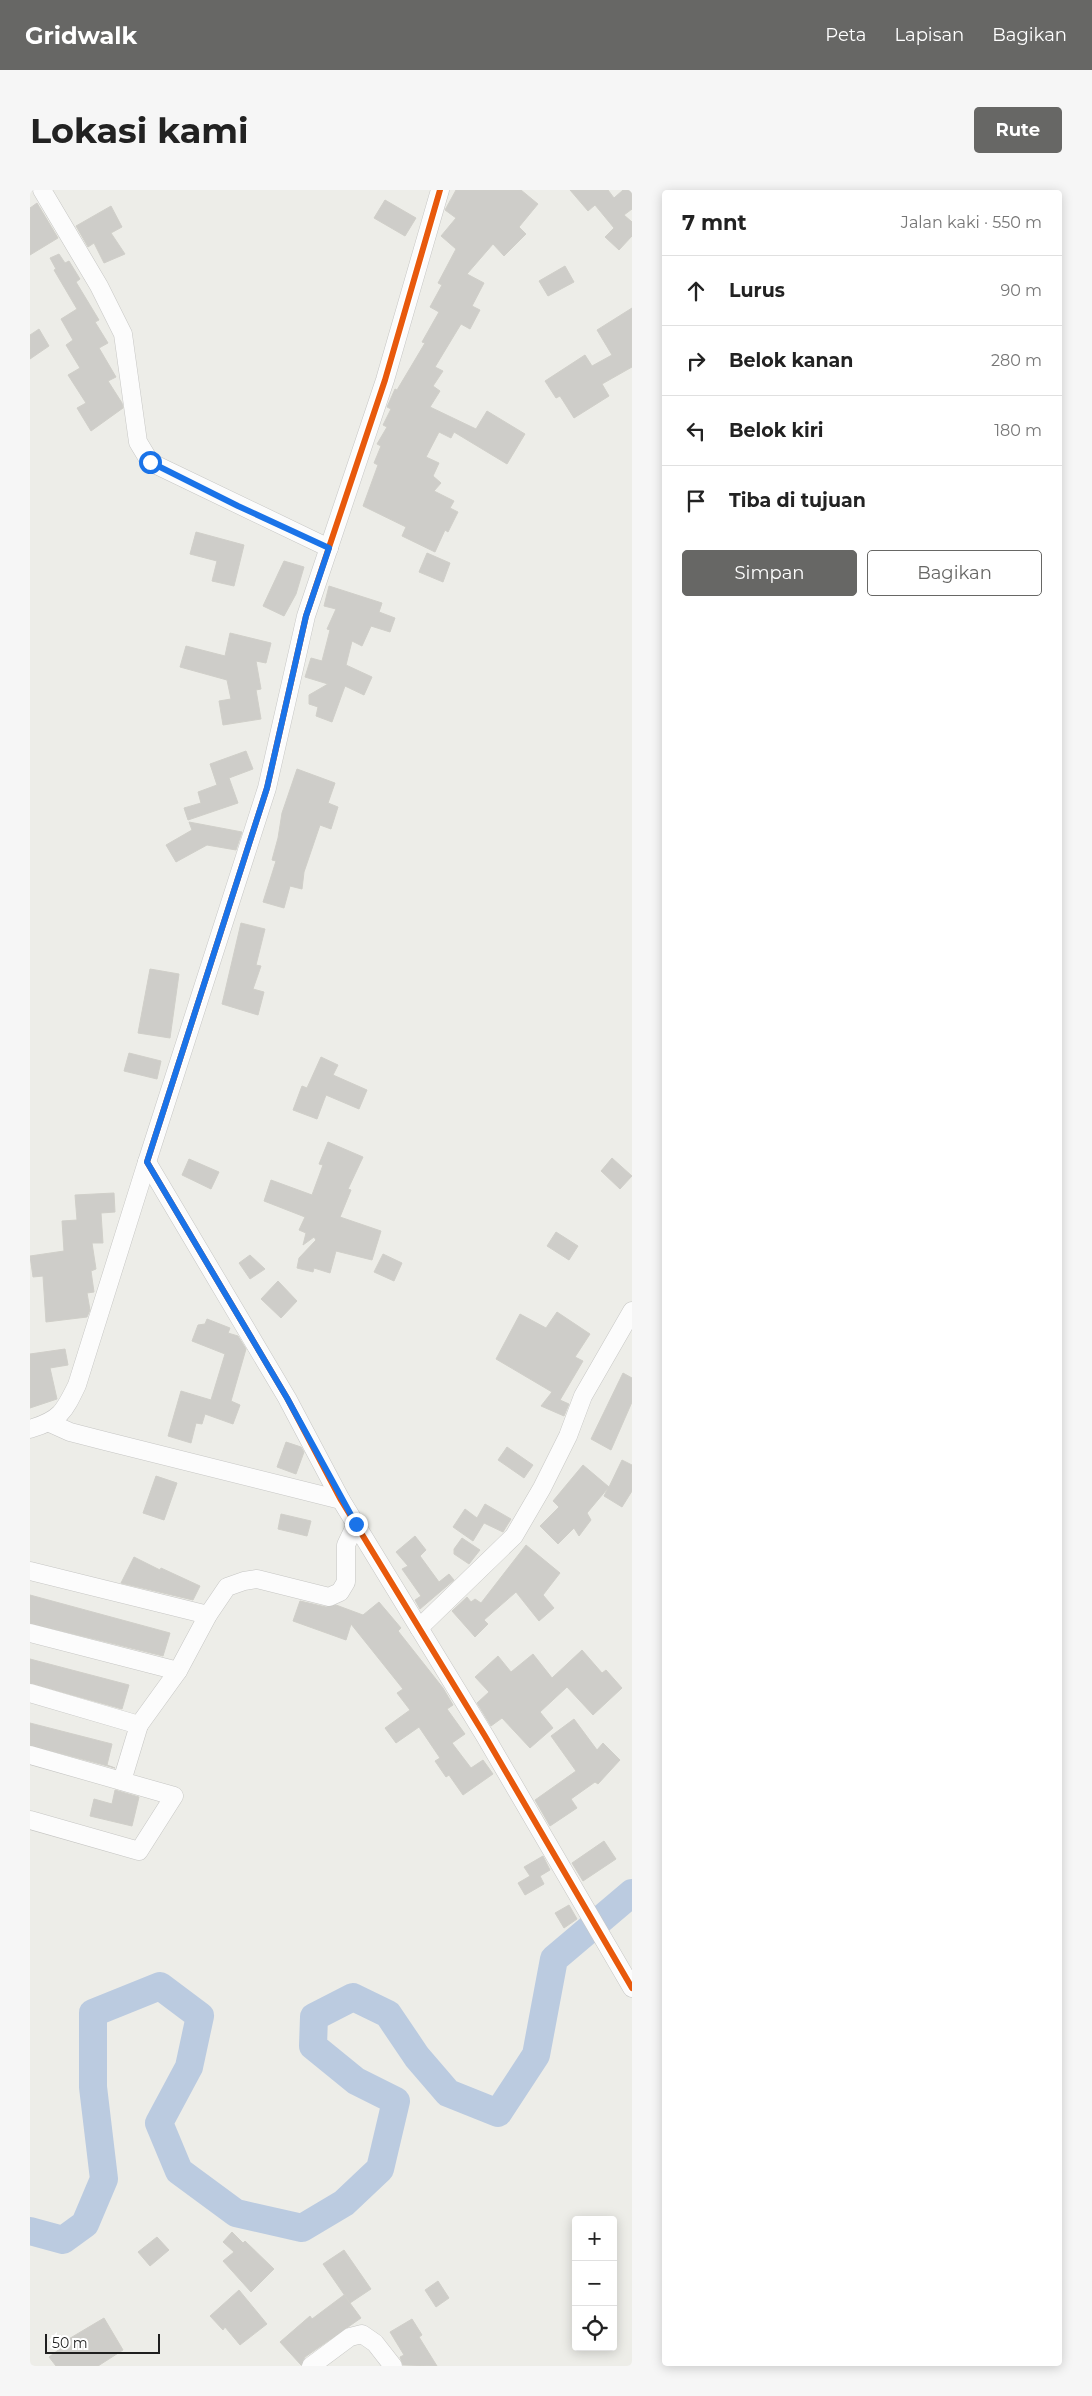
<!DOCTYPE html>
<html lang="id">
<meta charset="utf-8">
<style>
:root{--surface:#fff;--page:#f6f6f6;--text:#222;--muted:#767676;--line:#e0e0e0;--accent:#676765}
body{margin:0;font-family:Montserrat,sans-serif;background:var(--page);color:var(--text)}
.controls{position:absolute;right:15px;bottom:15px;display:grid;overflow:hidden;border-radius:5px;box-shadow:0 2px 12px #0003}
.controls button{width:45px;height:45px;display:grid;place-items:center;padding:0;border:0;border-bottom:1px solid var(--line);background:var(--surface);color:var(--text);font:25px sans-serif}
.scale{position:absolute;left:15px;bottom:12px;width:115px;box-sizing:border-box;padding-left:5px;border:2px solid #1f1f1f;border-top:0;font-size:14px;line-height:18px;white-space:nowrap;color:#1f1f1f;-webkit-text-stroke:4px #fff;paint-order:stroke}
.stop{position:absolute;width:15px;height:15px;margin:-11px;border:4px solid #1a73e8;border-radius:50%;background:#fff}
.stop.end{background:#1a73e8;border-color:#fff;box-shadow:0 1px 5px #0008}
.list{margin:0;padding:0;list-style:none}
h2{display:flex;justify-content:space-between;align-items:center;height:65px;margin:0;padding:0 20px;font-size:21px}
h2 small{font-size:16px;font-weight:400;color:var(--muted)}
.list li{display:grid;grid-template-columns:32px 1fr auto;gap:15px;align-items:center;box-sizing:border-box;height:70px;padding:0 20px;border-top:1px solid var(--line)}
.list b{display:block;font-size:19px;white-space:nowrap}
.list em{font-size:16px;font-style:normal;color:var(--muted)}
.actions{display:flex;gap:10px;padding:15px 20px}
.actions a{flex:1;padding:11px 0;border:1px solid var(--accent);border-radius:5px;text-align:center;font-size:18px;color:var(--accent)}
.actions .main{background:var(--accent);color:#fff}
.icon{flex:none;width:28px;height:28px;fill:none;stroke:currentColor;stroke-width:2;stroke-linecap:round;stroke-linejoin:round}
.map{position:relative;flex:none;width:602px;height:2176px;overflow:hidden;border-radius:5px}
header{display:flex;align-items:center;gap:30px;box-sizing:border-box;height:70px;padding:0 25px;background:var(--accent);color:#fff}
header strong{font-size:24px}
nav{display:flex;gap:28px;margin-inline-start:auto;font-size:18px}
.intro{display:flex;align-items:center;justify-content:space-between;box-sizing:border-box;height:120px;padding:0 30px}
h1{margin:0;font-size:35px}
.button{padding:12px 22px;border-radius:5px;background:var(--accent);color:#fff;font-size:18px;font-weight:700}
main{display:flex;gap:30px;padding:0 30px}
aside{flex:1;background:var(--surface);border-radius:5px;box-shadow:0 2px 12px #0003}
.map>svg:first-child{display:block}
</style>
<header>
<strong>Gridwalk</strong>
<nav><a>Peta</a><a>Lapisan</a><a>Bagikan</a></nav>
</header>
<div class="intro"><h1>Lokasi kami</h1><a class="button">Rute</a></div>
<main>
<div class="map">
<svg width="602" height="2176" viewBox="0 0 602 2176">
<rect width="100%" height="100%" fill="#edede8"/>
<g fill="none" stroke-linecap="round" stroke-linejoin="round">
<!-- river -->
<path stroke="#bbcbe0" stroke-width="28" d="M0 2041 33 2050 55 2034 74 1989 63 1897V1823L130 1796 170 1826 159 1877 129 1933 149 1981 206 2023 272 2038 314 2013 350 1979 366 1911 326 1891 283 1856 284 1827 323 1807 358 1824 387 1867 418 1903 468 1923 506 1865 524 1769 602 1703"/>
</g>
<!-- building -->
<g fill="#cecdc9" stroke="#d0cfc9">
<path d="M426 0H491L508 14 489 37 496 44 474 66 463 54 437 84 454 93 442 116 450 120 440 139 431 134 405 177 413 181 403 196 410 201 400 217 446 239 457 221 495 244 477 274 424 242 421 248 409 242 396 267 409 273 403 286 411 293 404 301 424 311 420 318 428 322 418 342 415 340 405 362 372 346 376 337 333 316 348 275 344 273 351 256 347 254 357 237 353 235 361 219 357 217 365 199 367 200 395 153 392 152 409 122 400 117 412 95 408 93 426 59 411 46 426 28 415 20Z"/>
<path d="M540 0H578L584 8 593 0H602V19L594 25 602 32V46L589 60 575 47 584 38 565 15 558 21Z"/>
<path d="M355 10 386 28 375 46 344 28Z"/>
<path d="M7 13 28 48 0 65V18Z"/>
<path d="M81 16 92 37 81 43 95 64 74 73 64 53 58 57 46 36Z"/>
<path d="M29 64 35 73 39 71 50 89 46 92 69 130 65 132 78 153 69 158 86 187 78 191 92 213 93 218 61 241 47 218 56 213 38 185 50 178 36 155 43 150 31 129 47 119 24 80 26 79 20 68Z"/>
<path d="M535 76 544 92 518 106 509 91Z"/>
<path d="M602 118V177L572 194 579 206 544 228 530 206 526 208 515 191 555 165 562 176 582 165 567 140Z"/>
<path d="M9 139 19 156 0 169V145Z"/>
<path d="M166 342 214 355 204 396 182 391 187 371 160 364Z"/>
<path d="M397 363 420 373 413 392 389 382Z"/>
<path d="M254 371 274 377 266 404 254 426 233 416Z"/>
<path d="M299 396 352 413 349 422 365 428 360 442 341 436 332 456 322 451 316 475 342 487 334 505 315 496 302 532 286 526 288 517 279 514V505L298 494 275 487 281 468 292 471 300 440 297 439 306 419 294 416Z"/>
<path d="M200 443 241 453 236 473 226 471 231 499 226 500 231 529 193 535 189 511 201 509 197 490 150 477 156 456 195 466Z"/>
<path d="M216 561 223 579 199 588 208 613 158 630 154 618 171 613 168 602 187 595 180 574Z"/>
<path d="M267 579 305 593 298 613 308 617 301 639 290 635 274 682 272 699 260 696 254 718 233 712 246 671 242 670 248 648 252 623Z"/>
<path d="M159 632 212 642 206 660 177 655 146 672 136 655 162 640Z"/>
<path d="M211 733 235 739 226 775 231 776 223 799 234 802 228 825 192 814Z"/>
<path d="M120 779 149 784 140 848 108 843Z"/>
<path d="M99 863 131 871 127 889 94 881Z"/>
<path d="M291 867 308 875 303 885 337 900 329 919 296 905 287 929 263 920 272 896 277 898Z"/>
<path d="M298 952 333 967 318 999 321 1000 310 1027 351 1041 342 1070 306 1061 300 1083 284 1078 283 1082 267 1078 269 1068 286 1050 284 1047 273 1055 276 1043 269 1040 275 1027 234 1011 241 990 282 1005 293 975 289 974Z"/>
<path d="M582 968 602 986 590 999 571 981Z"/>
<path d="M159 969 189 982 181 999 152 985Z"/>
<path d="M84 1003 85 1022 71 1023 73 1053H62L66 1079 61 1081 64 1102 57 1103 60 1120 57 1127 16 1132 13 1086 3 1087 0 1066 34 1061 32 1031 47 1030 45 1005Z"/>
<path d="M526 1042 548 1056 539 1070 517 1056Z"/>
<path d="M353 1064 372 1073 364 1091 344 1082Z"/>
<path d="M220 1065 235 1079 220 1089 209 1073Z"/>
<path d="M248 1091 267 1111 251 1128 231 1109Z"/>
<path d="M527 1122 560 1144 545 1167 553 1171 530 1210 539 1214 534 1226 511 1216 522 1202 466 1169 490 1124 516 1138Z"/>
<path d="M177 1129 200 1138 198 1143 208 1146 216 1159 201 1211 210 1215 203 1234 175 1224 172 1234 166 1233 161 1253 138 1246 151 1201 181 1210 195 1164 162 1151 168 1135 175 1134Z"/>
<path d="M35 1159 38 1175 20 1178 27 1209 0 1218V1164Z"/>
<path d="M593 1183 602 1188V1212L581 1260 561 1249Z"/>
<path d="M256 1252 271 1257 274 1262 266 1284 247 1277Z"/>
<path d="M477 1257 503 1275 494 1288 468 1270Z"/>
<path d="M592 1270 602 1275V1301L592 1317 574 1306 578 1298 557 1323 561 1330 549 1346 544 1338 528 1354 510 1336 529 1317 523 1311 553 1275 579 1297Z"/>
<path d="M126 1286 147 1293 134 1330 113 1323Z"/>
<path d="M455 1314 481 1329 473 1342 454 1333 443 1351 423 1337 435 1319 447 1328Z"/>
<path d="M251 1324 281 1331 277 1346 248 1339Z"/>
<path d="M385 1346 396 1360 390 1366 409 1392 419 1384 424 1390 390 1419 385 1410 391 1406 372 1379 378 1376 366 1362Z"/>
<path d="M432 1348 450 1360 439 1374 424 1364V1359Z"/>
<path d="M496 1355 530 1383 513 1405 524 1418 509 1431 486 1402 454 1430 458 1434 445 1447 422 1421 437 1407 441 1412 445 1409 451 1413Z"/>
<path d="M104 1367 130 1380 131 1378 170 1396 163 1410 91 1393Z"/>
<path d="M0 1405 140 1443 133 1466 0 1433Z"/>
<path d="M270 1411 296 1417 306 1415 333 1425 349 1412 371 1438 368 1441 413 1498 423 1515 417 1519 435 1544 422 1553 441 1578 453 1570 463 1584 433 1605 419 1585 416 1587 405 1571 410 1568 389 1537 366 1553 355 1538 380 1520 367 1503 373 1499 321 1434 316 1450 263 1431Z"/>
<path d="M552 1460 572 1483 576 1480 592 1498 563 1525 537 1497 510 1522 523 1538 500 1558 472 1528 461 1536 447 1513 459 1502 445 1487 468 1466 481 1482 503 1464 522 1488Z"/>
<path d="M0 1469 99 1495 92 1519 0 1493Z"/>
<path d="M544 1529 567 1560 573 1553 590 1570 568 1594 565 1592 541 1609 547 1618 520 1636 505 1610 546 1581 521 1546Z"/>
<path d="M0 1533 82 1554 77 1575 85 1578 0 1555Z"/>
<path d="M85 1600 109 1607 102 1636 60 1626 64 1609 82 1614Z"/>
<path d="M574 1651 586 1669 553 1691 542 1673Z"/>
<path d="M513 1666 520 1680 510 1686 514 1694 495 1705 488 1693 500 1686 494 1677Z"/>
<path d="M539 1715 547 1729 534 1738 525 1723Z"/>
<path d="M202 2042 213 2053 215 2051 244 2079 221 2102 193 2071 204 2062 193 2052Z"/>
<path d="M127 2047 139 2060 120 2076 108 2062Z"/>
<path d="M314 2060 341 2099 320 2113 293 2074Z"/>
<path d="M408 2091 419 2108 406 2117 395 2100Z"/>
<path d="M209 2100 237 2134 210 2155 195 2137 193 2140 180 2126Z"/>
<path d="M314 2105 331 2128 275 2167 271 2175 250 2152 280 2126 282 2129Z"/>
<path d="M74 2128 93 2160 68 2176H26L19 2167 39 2152 37 2150Z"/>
<path d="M382 2129 392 2145 389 2147 407 2176 373 2175 370 2167 374 2165 360 2142Z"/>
</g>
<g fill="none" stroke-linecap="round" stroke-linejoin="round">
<defs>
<g id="minor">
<path d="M12 0 69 96 93 144 108 252 120 272 299 358"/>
<path d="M410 0 355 190 276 426 237 598 117 972 257 1208 311 1310 455 1546 602 1798"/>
<path d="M20 1233 40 1242 75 1251 311 1310"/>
<path d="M0 1239C30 1230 34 1222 47 1195L117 972"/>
<path d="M0 1381 178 1425"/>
<path d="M389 1438 484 1346 512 1298 538 1246 553 1206 602 1121"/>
<path d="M0 1443 148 1481"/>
<path d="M0 1503 109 1535 148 1481 178 1425 197 1397 214 1391 227 1389 299 1407 310 1402 316 1392V1355L326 1334"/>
<path d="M0 1565 144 1606 109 1661 0 1630"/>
<path d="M92 1591 109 1535"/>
<path d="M281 2176 320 2147 332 2144 345 2153 363 2176"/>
</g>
</defs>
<!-- minor casing -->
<use href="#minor" stroke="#c6c6c4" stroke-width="19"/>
<!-- minor -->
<use href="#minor" stroke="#fcfcfc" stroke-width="18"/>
<defs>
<path id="cycleway" d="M410 0 355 190 276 426 237 598 117 972 257 1208 311 1310 455 1546 602 1798"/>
</defs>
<!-- cycleway casing -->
<use href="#cycleway" stroke="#fff" stroke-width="9"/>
<!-- cycleway -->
<use href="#cycleway" stroke="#e8590c" stroke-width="6"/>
</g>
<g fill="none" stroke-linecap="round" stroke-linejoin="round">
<!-- route -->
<path stroke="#1a73e8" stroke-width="6" d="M120 272 208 316 299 358 276 426 237 598 117 972 257 1208 326 1334"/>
</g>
</svg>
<div class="controls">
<button>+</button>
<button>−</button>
<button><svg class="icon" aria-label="locate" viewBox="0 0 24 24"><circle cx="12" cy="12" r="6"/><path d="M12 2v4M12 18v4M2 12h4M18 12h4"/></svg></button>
</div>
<div class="scale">50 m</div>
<div class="stop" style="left:120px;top:272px"></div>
<div class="stop end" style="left:326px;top:1334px"></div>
</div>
<aside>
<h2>7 mnt<small>Jalan kaki · 550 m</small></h2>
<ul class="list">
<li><svg class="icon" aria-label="ahead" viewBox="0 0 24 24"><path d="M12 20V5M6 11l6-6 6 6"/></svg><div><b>Lurus</b></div><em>90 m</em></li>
<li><svg class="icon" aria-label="right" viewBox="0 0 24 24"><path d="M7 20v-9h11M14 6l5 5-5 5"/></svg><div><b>Belok kanan</b></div><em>280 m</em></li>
<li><svg class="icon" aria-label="left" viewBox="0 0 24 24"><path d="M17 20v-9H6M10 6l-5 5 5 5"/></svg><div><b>Belok kiri</b></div><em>180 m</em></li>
<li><svg class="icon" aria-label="arrive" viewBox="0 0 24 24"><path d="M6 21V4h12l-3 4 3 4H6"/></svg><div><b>Tiba di tujuan</b></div></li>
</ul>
<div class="actions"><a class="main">Simpan</a><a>Bagikan</a></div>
</aside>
</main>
